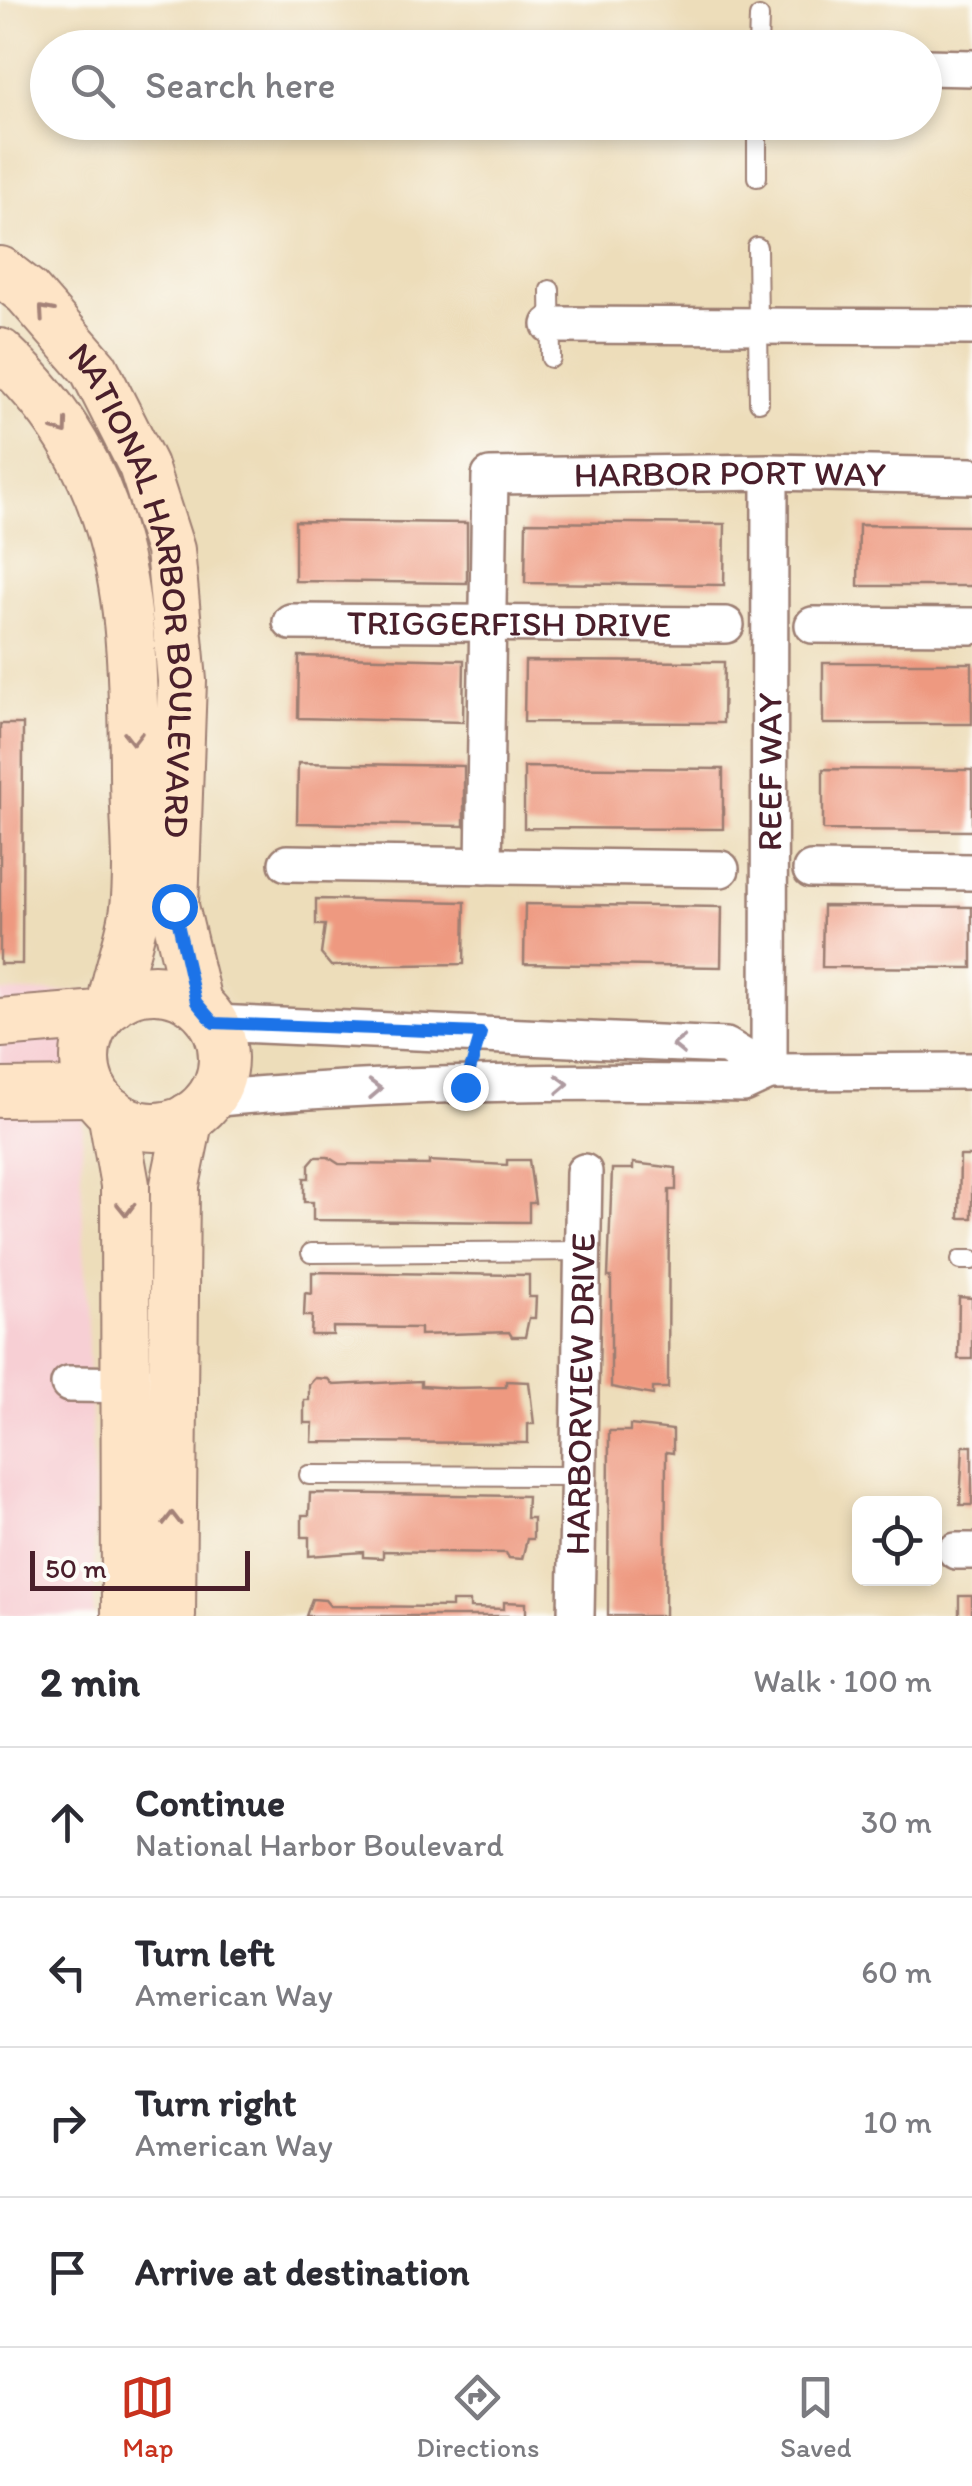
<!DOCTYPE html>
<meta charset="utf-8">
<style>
:root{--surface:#fff;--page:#f2f2f3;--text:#2b2b33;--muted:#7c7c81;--line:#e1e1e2;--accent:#c8321e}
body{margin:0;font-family:Itim,sans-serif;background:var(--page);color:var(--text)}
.controls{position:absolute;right:30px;bottom:30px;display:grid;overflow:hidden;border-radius:15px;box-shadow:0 5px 15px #0003}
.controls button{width:90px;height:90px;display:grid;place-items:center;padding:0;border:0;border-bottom:2px solid var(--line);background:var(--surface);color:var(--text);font:50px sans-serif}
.scale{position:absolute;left:30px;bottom:25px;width:220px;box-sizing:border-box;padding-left:10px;border:5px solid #4a1f2b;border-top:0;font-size:28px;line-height:35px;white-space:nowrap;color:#4a1f2b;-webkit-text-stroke:8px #fdfcf7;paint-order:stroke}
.stop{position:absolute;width:30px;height:30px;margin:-22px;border:8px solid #1a73e8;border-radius:50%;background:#fff}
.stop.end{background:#1a73e8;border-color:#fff;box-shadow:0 2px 10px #0008}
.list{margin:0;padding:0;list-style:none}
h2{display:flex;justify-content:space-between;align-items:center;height:130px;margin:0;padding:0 40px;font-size:42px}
h2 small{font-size:32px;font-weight:400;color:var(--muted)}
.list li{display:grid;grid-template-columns:65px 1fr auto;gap:30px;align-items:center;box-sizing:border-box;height:150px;padding:0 40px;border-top:2px solid var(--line)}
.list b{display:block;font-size:38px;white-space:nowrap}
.list p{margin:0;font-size:32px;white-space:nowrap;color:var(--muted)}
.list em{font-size:32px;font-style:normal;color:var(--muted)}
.icon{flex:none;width:55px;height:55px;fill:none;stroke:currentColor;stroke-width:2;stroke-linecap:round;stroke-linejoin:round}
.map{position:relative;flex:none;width:972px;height:1616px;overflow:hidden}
.search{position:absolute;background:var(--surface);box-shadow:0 5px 15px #0003;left:30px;right:30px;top:30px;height:110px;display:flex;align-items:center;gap:25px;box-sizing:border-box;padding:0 35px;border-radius:55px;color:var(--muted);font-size:38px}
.sheet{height:730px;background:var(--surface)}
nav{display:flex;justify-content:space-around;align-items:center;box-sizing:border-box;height:140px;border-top:2px solid var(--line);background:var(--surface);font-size:28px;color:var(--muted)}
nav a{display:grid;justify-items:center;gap:5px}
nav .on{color:var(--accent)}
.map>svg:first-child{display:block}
</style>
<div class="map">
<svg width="972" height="1616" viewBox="0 0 972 1616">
<rect width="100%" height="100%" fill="#fdfcf7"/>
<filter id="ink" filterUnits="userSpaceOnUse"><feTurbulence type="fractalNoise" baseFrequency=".01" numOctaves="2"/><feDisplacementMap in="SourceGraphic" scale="20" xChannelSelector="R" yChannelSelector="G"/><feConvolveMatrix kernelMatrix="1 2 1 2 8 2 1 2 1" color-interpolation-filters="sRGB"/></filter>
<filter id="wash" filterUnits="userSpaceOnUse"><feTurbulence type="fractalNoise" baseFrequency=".0048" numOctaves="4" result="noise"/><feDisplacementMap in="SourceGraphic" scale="40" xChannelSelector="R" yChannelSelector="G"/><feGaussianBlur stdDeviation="2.25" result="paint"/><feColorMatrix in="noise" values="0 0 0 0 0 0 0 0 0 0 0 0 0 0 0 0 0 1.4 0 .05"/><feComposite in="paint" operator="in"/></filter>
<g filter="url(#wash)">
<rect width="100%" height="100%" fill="#edddba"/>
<!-- built -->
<path fill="#f7cfd4" d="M0 992H88L81 1175 94 1500V1616H0Z"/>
<g id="blocks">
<!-- building -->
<g fill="#ee9980">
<path d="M295 521 467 523V583L295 581Z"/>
<path d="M526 522 725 524 724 585 525 583Z"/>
<path d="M859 525 972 526V586H858Z"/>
<path d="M299 656 464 660 463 722 298 718Z"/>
<path d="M525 661 724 662 723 723 524 722Z"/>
<rect x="823" y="663" width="149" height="61"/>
<path d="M0 724H23L22 964H0Z"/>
<path d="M298 763 464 766V826L297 823Z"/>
<path d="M524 767 723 769V829L524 828Z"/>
<path d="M823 769 972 770V831L823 830Z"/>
<path d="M316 899 465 902 464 964 331 966 321 954 325 925H316Z"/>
<path d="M525 904 722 907 721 967 524 964Z"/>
<path d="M823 906 972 907V968L822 967Z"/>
<path d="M960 1156H972V1218H959Z"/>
<path d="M315 1157H328L339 1164 429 1165V1161L507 1165V1160H529L535 1203H529V1222L313 1220V1202H304V1178H309V1164Z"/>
<path d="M633 1163 676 1168V1190H669L668 1388H653V1395L611 1387V1277H608L612 1169H633Z"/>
<path d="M312 1272 529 1275V1297H536L535 1318H529L525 1337H512L509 1332 420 1335V1328L333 1327V1335H311L312 1316H304L305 1293 312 1294Z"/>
<path d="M959 1297 972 1298V1359H958Z"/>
<path d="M315 1378 328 1379 333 1385 421 1381V1386L455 1388 506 1387V1381L529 1382 534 1424H528V1443L312 1442 313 1423H304V1400H309V1385Z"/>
<path d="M630 1425 673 1430V1453L666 1452 665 1616H608L609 1431H630Z"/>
<path d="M963 1446H972V1505H960Z"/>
<path d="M310 1493 527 1496 526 1518H533V1539H527L522 1559 509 1558 506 1553 436 1552 383 1551V1558L363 1557V1552L309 1556V1537H302V1515H309Z"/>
<rect x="959" y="1596" width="13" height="20"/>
<path d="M312 1599 325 1600 330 1606 452 1607V1602H470V1608L504 1609V1602L526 1603V1616H306Z"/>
</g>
</g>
</g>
<g filter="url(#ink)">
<use href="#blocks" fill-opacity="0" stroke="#9c7e72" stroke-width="2.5"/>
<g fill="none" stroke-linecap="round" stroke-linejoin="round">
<defs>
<g id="lane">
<path d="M758 48 759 17"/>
<path d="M757 177V122"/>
<path d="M757 247 759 402"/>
<path d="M550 290 551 358"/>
<path d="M311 1253 583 1251"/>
<path d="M961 1260H972"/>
<path d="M309 1475 577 1476"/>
</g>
<g id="street">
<path d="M924 67 972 68"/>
<path d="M550 325 972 327"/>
<path id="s1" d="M291 622 726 625"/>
<path d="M813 625 972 626"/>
<path d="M287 863 721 869"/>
<path id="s2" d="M484 866 490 476 770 472 972 476"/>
<path d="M811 870 972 872"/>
<path d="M214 1023 726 1046 769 1072"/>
<path id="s3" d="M769 1072 770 472"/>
<path d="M209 1099C385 1082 566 1080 743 1084L769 1072 972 1071"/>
<path d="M69 1384 148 1385"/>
<path d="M956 1551H972"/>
<path id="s4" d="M576 1616 584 1172"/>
</g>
<g id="secondary">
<path id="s5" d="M0 271 27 292 94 369 143 466 170 550 182 681 174 906 197 1002"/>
<path d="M0 353C129 474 133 607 134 771 134 816 140 864 135 908 131 940 117 972 112 1004"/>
<circle cx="154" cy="1058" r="69"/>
<path d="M0 1023 99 1015"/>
<path d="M0 1093 94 1092"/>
<path d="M112 1112 125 1185 126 1616"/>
<path d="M171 1616 175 1185 189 1117"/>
</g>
</defs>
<!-- lane casing -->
<use href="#lane" stroke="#9c7e72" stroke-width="22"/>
<!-- street casing -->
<use href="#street" stroke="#9c7e72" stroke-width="40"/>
<!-- secondary casing -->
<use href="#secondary" stroke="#9c7e72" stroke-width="52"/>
<!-- lane -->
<use href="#lane" stroke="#fff" stroke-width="18"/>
<!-- street -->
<use href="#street" stroke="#fff" stroke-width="35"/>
<!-- secondary -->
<use href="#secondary" stroke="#fee4c6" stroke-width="48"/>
</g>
<!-- one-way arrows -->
<defs><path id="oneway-chevron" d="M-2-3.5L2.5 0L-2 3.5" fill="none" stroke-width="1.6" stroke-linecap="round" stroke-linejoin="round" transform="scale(2.5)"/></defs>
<g stroke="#a48278">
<use href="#oneway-chevron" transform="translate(45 312) rotate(-131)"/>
<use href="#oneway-chevron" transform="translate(62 428) rotate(54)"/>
<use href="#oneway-chevron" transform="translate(133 738) rotate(90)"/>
<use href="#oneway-chevron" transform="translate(126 1209) rotate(89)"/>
<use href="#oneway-chevron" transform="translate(172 1519) rotate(-90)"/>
</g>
<g stroke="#ae9aa0">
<use href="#oneway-chevron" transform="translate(679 1045) rotate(-179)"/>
<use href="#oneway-chevron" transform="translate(562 1084) rotate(-2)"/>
<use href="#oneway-chevron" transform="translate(375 1089) rotate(-2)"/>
</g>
</g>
<g fill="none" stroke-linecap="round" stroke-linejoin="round" filter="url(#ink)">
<!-- route -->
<path stroke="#1a73e8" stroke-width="12" d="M174 906 196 1002 214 1023 481 1033 465 1087"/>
</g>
<g text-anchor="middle" stroke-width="9" stroke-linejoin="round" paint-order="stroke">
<!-- street labels -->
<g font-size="35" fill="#4a1f2b" stroke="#fdfcf7">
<text dy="12" stroke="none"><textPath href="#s2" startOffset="630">HARBOR PORT WAY</textPath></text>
<text dy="12" stroke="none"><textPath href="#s5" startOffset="365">NATIONAL HARBOR BOULEVARD</textPath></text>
<text dy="12" stroke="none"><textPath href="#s1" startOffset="218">TRIGGERFISH DRIVE</textPath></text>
<text dy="12" stroke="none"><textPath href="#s3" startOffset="300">REEF WAY</textPath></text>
<text dy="12" stroke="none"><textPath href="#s4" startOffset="222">HARBORVIEW DRIVE</textPath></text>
</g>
</g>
</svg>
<div class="controls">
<button><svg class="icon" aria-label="locate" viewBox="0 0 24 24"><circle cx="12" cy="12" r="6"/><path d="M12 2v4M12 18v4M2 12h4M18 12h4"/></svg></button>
</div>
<div class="scale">50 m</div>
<div class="stop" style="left:174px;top:906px"></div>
<div class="stop end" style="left:465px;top:1087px"></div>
<div class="search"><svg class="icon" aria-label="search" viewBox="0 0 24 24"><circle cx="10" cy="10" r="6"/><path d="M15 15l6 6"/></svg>Search here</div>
</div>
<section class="sheet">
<h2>2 min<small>Walk · 100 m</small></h2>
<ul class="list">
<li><svg class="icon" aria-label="ahead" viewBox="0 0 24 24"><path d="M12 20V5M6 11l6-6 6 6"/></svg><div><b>Continue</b><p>National Harbor Boulevard</p></div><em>30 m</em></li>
<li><svg class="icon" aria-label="left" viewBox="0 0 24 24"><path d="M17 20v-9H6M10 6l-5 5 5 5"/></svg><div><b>Turn left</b><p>American Way</p></div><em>60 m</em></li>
<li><svg class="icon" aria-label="right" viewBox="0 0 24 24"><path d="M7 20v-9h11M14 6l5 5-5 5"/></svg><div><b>Turn right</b><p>American Way</p></div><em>10 m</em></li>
<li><svg class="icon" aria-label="arrive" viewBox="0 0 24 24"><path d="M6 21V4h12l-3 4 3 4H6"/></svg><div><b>Arrive at destination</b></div></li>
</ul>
</section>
<nav>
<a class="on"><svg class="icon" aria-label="map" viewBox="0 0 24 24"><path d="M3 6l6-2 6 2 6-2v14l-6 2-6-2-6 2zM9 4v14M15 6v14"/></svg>Map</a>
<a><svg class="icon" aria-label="directions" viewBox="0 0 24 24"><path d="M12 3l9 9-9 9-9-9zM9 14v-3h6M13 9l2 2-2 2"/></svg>Directions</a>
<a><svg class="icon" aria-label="saved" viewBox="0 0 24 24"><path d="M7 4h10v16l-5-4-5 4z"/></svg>Saved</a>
</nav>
